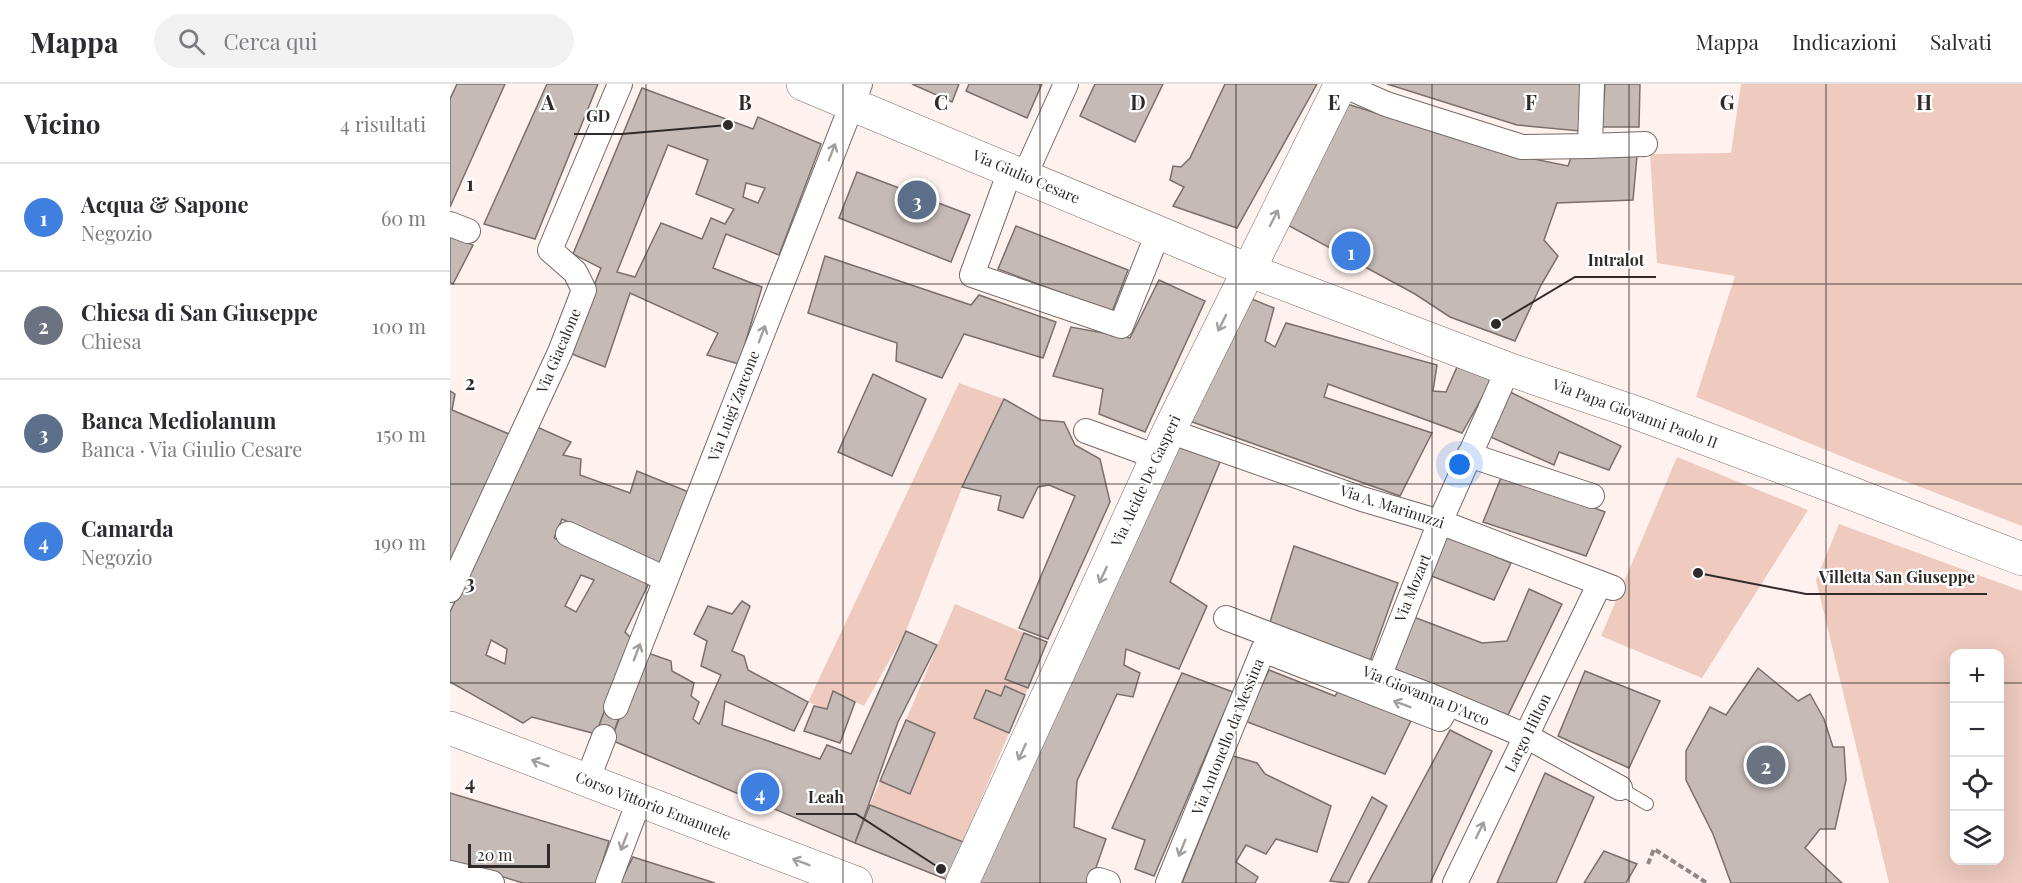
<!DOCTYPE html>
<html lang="it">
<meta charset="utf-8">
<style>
:root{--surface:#fff;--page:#f2f2f3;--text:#2b2b33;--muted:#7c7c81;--line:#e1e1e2;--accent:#186497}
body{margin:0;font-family:"Playfair Display",serif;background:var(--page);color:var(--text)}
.controls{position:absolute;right:18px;bottom:18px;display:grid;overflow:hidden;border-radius:12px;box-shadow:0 6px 24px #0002}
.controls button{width:54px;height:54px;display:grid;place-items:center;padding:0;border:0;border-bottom:2px solid var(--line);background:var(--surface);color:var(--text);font:30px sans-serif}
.scale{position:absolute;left:18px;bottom:15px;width:82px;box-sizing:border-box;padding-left:6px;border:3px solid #302b2a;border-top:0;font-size:16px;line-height:21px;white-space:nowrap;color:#302b2a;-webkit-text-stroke:4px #fff;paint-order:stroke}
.you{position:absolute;left:1010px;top:381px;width:21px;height:21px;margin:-15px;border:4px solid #fff;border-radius:50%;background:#1a73e8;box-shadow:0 0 0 9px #1a73e833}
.badge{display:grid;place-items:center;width:39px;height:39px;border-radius:50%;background:var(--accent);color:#fff;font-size:20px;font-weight:700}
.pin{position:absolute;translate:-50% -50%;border:3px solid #fff;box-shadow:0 2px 6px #0006}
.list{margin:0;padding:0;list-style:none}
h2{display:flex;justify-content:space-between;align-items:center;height:78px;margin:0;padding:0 24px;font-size:26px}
h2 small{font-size:20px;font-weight:400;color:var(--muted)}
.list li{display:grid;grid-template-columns:39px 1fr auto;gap:18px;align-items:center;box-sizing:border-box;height:108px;padding:0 24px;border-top:2px solid var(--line)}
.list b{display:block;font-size:22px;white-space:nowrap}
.list p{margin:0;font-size:20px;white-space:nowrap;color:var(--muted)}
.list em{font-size:20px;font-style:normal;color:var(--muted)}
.icon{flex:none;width:33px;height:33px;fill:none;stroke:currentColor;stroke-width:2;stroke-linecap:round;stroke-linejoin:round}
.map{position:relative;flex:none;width:1572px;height:799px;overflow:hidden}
header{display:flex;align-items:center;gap:36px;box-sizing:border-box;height:84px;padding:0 30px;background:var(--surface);border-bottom:2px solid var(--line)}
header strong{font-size:28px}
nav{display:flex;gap:33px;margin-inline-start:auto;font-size:21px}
.search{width:420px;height:54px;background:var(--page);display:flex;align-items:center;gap:15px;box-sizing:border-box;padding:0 21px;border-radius:33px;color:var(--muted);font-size:22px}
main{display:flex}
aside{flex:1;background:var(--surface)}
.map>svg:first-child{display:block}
</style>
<header>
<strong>Mappa</strong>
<div class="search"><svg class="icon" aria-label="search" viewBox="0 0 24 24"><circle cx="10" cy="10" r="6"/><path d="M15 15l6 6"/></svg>Cerca qui</div>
<nav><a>Mappa</a><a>Indicazioni</a><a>Salvati</a></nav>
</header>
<main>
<aside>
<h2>Vicino<small>4 risultati</small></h2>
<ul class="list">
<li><span class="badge" style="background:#3f7fe0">1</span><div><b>Acqua &amp; Sapone</b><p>Negozio</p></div><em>60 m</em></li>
<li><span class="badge" style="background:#6b7280">2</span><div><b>Chiesa di San Giuseppe</b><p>Chiesa</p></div><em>100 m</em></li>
<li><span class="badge" style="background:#5c6f8a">3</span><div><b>Banca Mediolanum</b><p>Banca · Via Giulio Cesare</p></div><em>150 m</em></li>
<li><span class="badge" style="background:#3f7fe0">4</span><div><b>Camarda</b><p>Negozio</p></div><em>190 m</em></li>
</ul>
</aside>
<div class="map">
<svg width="1572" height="799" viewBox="0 0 1572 799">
<rect width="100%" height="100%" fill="#fff2ee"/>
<!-- green -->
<g fill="#eecabf" fill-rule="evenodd">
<path d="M1291 0H1572V442L1413 381 1246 313 1285 192 1207 179 1200 70 1281 69Z"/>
<path d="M509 299 554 315 512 404 456 547 414 622 383 608 377 625 358 618Z"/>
<path d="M1227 373 1358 426 1252 594 1151 552Z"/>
<path d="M1389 440 1572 507V799H1439L1366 496ZM1504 570H1550V776H1504Z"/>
<path d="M505 520 574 549 555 594 578 604 575 611 555 602 551 612 536 606 525 635 559 649 513 758 420 721 430 697 460 709 485 649 456 636Z"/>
</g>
<!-- building -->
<g fill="#c6bab6" stroke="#7a6f6c" stroke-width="1.5" fill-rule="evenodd">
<path d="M7 0H55L0 123V15Z"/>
<path d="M97 0H148L85 155 34 140Z"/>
<path d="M462 0H509L502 18Z"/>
<path d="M519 0H592L577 34 516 7Z"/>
<path d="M645 0H713L685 58 630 32Z"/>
<path d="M775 0H867L787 144 723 122 734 103 720 96 723 82 731 83 740 74Z"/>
<path d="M937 0H1130V47L1067 41Z"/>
<path d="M1155 0H1190L1189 43H1152Z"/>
<path d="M192 4 303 45 308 33 371 60 329 171 276 150 263 184 312 203 289 280 257 271 268 249 180 209 155 283 117 268 151 184 123 170ZM218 61 258 76 246 110 284 125 275 140 261 134 252 155 211 139 185 193 167 188ZM296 99 315 104 308 119 293 113Z"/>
<path d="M897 20 1059 70 1118 82 1122 71 1187 72 1183 116 1107 119 1094 156 1108 172 1091 201 1065 257 1000 233 965 210 832 138Z"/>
<path d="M407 88 520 131 501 178 389 134Z"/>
<path d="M566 142 678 186 662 228 548 185Z"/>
<path d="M0 151 23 161 3 200 0 198Z"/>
<path d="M375 172 521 221 529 211 606 238 593 274 514 250 492 294 446 277 447 259 358 229Z"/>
<path d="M709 196 755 217 695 348 649 330 653 305 603 292 621 243 680 254Z"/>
<path d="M792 211 824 224 815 257 825 263 836 239 987 281 983 307 996 308 1007 283 1042 296 1012 349 878 300 874 313 982 349 950 412 734 335Z"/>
<path d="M423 290 476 315 442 392 388 368Z"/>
<path d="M0 307 5 310 2 326 59 350 0 479Z"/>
<path d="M1060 308 1171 362 1159 386 1109 368 1104 381 1036 351Z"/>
<path d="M554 315 591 336 614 338 625 361 650 375 660 418 598 555 569 544 625 412 599 401 588 403 573 434 548 426 551 412 512 403Z"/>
<path d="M87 343 121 358 113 371 131 375 130 391 180 409 187 387 241 409 214 483 112 435 104 454 199 499 175 548 182 555 146 650 82 633 73 639 0 598V528ZM131 491 144 496 126 528 115 522ZM41 556 57 565 55 580 36 571Z"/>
<path d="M723 352 773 371 720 498 757 522 729 585 676 565 674 581 690 589 683 613 667 610 627 697 624 743 656 755 642 795 651 799H527Z"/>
<path d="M1053 389 1155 428 1136 472 1033 438Z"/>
<path d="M995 451 1061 479 1044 516 979 491Z"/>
<path d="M844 462 948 499 920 577 820 538Z"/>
<path d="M1079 505 1112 520 1058 631 943 587 961 532 1032 559 1057 557Z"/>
<path d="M292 517 300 522 282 567 294 572 298 586 358 618 344 647 275 617 272 641 370 675 377 661 401 670 456 547 487 561 448 638 405 759 161 656 195 568 221 577 222 587 244 599 241 612 249 618 243 635 249 640 271 591 251 582 257 557 244 550 258 522 282 530Z"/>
<path d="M574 549 597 558 578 604 555 595Z"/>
<path d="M1308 584 1348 617 1360 610 1374 635 1383 663H1394L1396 696 1385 745H1370L1355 764 1392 799H1281L1263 750 1236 696V667L1260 623 1276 631Z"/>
<path d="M819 586 885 612 889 606 961 637 935 690 795 637Z"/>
<path d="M1135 587 1210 617 1179 684 1108 652Z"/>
<path d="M732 589 783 608 704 792 685 785 695 756 662 744Z"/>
<path d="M555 602 575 611 559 649 524 634 536 606 551 612Z"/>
<path d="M383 607 405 618 390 659 354 647 364 622 377 625Z"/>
<path d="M157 620 172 625 161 656 146 650Z"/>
<path d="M456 636 485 649 460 710 430 697Z"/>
<path d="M1000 646 1042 667 980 799H918Z"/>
<path d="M783 672 807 679 815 690 881 722 867 768 826 755 816 770 796 761 786 778 808 793 805 799H732Z"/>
<path d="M1095 689 1144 713 1106 799H1047Z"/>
<path d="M0 709 159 757 146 799H73L0 777Z"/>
<path d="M922 713 937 722 898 799 880 797Z"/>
<path d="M420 721 513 758 498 796 405 759Z"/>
<path d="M1154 767 1187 780 1176 799H1134Z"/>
<path d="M183 773 265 799H170Z"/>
</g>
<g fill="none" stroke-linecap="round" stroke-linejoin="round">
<defs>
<path id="lane" d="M1170 704 1197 720"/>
<g id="street">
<path d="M891 0 936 20 1072 63 1140 62 1142 0"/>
<path d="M1140 62 1195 60"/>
<path d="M560 87 522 191 671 242 708 149"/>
<path d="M574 93 616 0"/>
<path d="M0 140 18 147"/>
<path d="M636 347 707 373"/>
<path d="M719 347 912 415 990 438 1163 504"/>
<path d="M1019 371 1142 412"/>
<path d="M118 450 216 495"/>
<path d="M0 506 110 268 134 206 125 188 100 166 170 0"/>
<path d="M776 534 981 612 1076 652 1170 704"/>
<path d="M929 593 990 438 1058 285"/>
<path d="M166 623 410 0"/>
<path d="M137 697 154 653"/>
<path d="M0 789 42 799"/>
<path d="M649 796 658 799"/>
<path d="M158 799 189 717"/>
<path d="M718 799 813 566 990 635 999 620"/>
<path d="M1005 799 1150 499"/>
</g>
<g id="secondary">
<path d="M353 0 798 186 1058 285 1187 329 1385 403 1572 475"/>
<path d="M0 644 406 799"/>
<path d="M512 799 719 347 891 0"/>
</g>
</defs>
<!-- lane casing -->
<use href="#lane" stroke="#756a66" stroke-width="14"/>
<!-- street casing -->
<use href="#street" stroke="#756a66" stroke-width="26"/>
<!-- secondary casing -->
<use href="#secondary" stroke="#756a66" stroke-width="34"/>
<!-- path -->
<path stroke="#908885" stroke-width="4" stroke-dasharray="6 3" stroke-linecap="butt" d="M1198 780 1204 765 1257 799"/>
<!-- lane -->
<use href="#lane" stroke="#fff" stroke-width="12"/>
<!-- street -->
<use href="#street" stroke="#fff" stroke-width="24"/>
<!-- secondary -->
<use href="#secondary" stroke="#fff" stroke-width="33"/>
</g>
<!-- one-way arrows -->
<defs><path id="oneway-shaft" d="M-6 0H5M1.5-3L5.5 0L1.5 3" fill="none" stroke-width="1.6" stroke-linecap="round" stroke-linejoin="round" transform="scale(1.5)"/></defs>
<g stroke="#a2a09f">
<use href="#oneway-shaft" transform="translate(382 68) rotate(-69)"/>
<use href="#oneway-shaft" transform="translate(824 134) rotate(-63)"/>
<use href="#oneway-shaft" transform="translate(772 239) rotate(116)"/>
<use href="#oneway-shaft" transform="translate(312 250) rotate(-69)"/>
<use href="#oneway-shaft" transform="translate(653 491) rotate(115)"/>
<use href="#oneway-shaft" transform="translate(187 568) rotate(-69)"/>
<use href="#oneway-shaft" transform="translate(952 620) rotate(-159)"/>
<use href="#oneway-shaft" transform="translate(572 668) rotate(115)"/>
<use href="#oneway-shaft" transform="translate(90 679) rotate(-159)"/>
<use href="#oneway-shaft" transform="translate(1030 746) rotate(-64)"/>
<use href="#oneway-shaft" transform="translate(174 758) rotate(111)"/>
<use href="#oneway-shaft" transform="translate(732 764) rotate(112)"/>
<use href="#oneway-shaft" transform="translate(351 778) rotate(-159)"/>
</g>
<!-- grid -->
<path fill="none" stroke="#302b2a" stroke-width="1.5" stroke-opacity="0.55" d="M196 0V799M393 0V799M590 0V799M786 0V799M982 0V799M1179 0V799M1376 0V799M0 200H1572M0 400H1572M0 599H1504M1550 599H1572"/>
<g text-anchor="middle" stroke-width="4.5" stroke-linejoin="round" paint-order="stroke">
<!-- street labels -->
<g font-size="15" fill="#302b2a" stroke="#fff">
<text transform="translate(576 93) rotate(23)" y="5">Via Giulio Cesare</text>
<text transform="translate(109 267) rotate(-67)" y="5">Via Giacalone</text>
<text transform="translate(284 322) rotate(-69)" y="5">Via Luigi Zarcone</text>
<text transform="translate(1185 330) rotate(20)" y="5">Via Papa Giovanni Paolo II</text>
<text transform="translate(696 397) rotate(-65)" y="5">Via Alcide De Gasperi</text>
<text transform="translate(942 423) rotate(18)" y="5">Via A. Marinuzzi</text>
<text transform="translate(963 504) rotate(-68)" y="5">Via Mozart</text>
<text transform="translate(976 612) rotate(22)" y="5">Via Giovanna D'Arco</text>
<text transform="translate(1078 649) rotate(-64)" y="5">Largo Hilton</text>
<text transform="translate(778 653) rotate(-68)" y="5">Via Antonello da Messina</text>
<text transform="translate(203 722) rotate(21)" y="5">Corso Vittorio Emanuele</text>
</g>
</g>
<g font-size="20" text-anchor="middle" font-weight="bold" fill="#302b2a" stroke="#fff" stroke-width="4.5" stroke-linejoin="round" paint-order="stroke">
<text x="98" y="26">A</text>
<text x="295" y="26">B</text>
<text x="491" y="26">C</text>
<text x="688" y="26">D</text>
<text x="884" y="26">E</text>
<text x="1081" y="26">F</text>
<text x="1277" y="26">G</text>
<text x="1474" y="26">H</text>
<text x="20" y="107">1</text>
<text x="20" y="306">2</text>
<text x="20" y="506">3</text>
<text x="20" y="706">4</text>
</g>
<!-- callouts -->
<path fill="none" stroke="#302b2a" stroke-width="2" d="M278 41L172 50H124M1046 240L1125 193H1206M1248 489L1356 510H1537M491 785L406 730H346"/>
<g fill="#302b2a" stroke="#fff" stroke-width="2">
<circle cx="278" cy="41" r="6"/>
<circle cx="1046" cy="240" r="6"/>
<circle cx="1248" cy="489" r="6"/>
<circle cx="491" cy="785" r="6"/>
</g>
<g font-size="16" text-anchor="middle" font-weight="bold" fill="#302b2a" stroke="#fff" stroke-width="4.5" stroke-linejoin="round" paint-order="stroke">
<text x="148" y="38">GD</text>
<text x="1166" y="182">Intralot</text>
<text x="1447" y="499">Villetta San Giuseppe</text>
<text x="376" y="719">Leah</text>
</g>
</svg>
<div class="controls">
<button>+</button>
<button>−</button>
<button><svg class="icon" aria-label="locate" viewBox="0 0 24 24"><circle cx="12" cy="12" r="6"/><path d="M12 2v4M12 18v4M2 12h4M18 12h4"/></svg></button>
<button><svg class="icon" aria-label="layers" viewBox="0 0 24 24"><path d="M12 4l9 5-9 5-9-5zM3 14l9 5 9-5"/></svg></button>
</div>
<div class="scale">20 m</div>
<div class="you"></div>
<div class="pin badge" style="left:901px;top:167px;background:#3f7fe0">1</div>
<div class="pin badge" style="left:1316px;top:681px;background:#6b7280">2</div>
<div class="pin badge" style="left:467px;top:116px;background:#5c6f8a">3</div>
<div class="pin badge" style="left:310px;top:708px;background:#3f7fe0">4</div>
</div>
</main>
